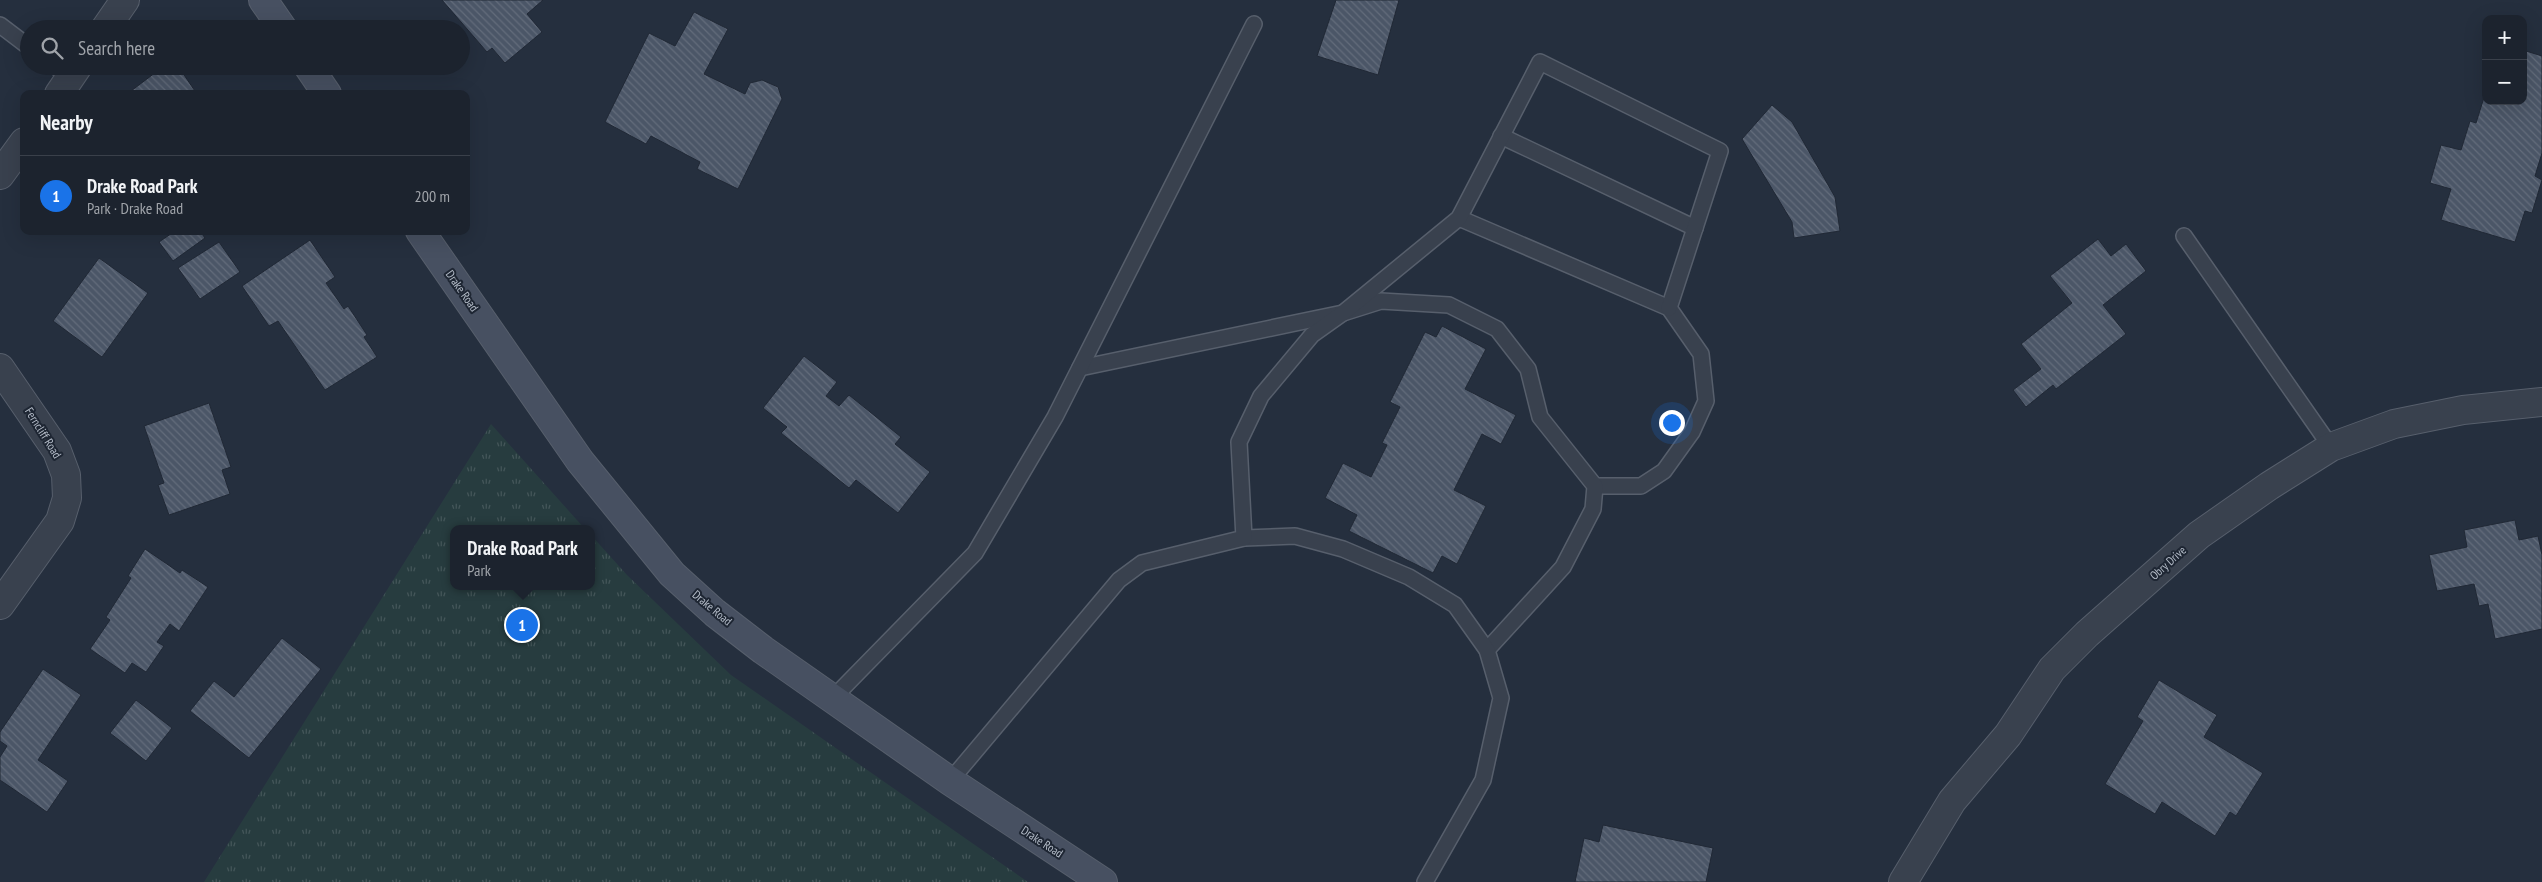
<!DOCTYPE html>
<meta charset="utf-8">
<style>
:root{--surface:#1c232e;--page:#252b36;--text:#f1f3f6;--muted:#a0a4aa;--line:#3a404a;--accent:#1a73e8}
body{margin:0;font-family:"PT Sans Narrow",sans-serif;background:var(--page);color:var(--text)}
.controls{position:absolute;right:15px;top:15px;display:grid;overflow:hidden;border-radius:10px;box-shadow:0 5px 20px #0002}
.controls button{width:45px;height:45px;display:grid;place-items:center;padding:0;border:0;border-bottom:1px solid var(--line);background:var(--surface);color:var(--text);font:25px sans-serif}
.you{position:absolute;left:1671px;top:422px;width:18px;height:18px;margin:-12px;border:4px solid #fff;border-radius:50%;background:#1a73e8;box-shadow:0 0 0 8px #1a73e833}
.badge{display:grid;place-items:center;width:32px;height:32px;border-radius:50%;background:var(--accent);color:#fff;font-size:16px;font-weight:700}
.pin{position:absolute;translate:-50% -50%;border:2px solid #fff;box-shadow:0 1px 5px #0006}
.popup{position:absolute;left:450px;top:525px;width:145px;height:65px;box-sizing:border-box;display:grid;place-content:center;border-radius:10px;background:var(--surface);filter:drop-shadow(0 1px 4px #0005);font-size:16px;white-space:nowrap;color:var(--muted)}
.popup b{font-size:19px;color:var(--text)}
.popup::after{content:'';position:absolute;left:50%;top:100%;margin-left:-10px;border:10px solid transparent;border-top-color:var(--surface)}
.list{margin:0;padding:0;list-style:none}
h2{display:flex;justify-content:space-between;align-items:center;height:65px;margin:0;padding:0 20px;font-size:21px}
h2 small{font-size:16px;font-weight:400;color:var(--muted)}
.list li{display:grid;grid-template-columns:32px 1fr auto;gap:15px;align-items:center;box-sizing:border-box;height:80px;padding:0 20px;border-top:1px solid var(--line)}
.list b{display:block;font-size:19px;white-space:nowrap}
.list p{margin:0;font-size:16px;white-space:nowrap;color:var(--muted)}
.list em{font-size:16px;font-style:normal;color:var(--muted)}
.icon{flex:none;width:28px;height:28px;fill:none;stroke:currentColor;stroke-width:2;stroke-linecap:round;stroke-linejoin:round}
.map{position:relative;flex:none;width:2542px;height:882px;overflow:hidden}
.search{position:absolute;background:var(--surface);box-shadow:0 5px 20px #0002;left:20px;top:20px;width:450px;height:55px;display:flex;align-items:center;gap:12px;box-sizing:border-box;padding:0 18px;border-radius:28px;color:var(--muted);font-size:19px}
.panel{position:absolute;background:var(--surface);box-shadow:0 5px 20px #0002;left:20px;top:90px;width:450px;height:145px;border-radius:10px}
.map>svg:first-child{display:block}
</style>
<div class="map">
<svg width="2542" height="882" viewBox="0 0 2542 882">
<defs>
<pattern id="park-tufts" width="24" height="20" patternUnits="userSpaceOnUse" patternTransform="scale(1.25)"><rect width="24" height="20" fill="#273c3f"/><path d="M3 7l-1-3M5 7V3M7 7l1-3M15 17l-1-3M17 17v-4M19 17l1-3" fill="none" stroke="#445659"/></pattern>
<pattern id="building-back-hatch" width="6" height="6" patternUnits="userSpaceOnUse" patternTransform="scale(1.25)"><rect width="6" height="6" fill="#4b5667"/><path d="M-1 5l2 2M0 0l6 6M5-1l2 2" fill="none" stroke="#636c7b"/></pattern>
</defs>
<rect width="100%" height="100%" fill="#252f3e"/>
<!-- park -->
<path fill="url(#park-tufts)" d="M491 424 585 529H453V586H591V535L627 575 731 675 1028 882H204Z"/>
<!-- building -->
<g fill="url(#building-back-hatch)" stroke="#202835">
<path d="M442 0H543L527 14 542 32 505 63 492 48 487 52Z"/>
<path d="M1336 0H1399L1378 75 1317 56Z"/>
<path d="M694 12 728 29 704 74 745 94 750 83 762 80 778 87 782 99 738 189 697 169 700 162 651 136 646 144 605 122 649 33 675 46Z"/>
<path d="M2523 50 2542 56V153L2535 176 2542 180 2532 213 2525 211 2515 242 2441 220 2451 189 2430 183 2441 145 2461 150 2470 121 2476 123 2486 91V101H2523Z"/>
<path d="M164 66H178L197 94H127Z"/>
<path d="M1772 105 1792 122 1835 197 1840 231 1794 238 1792 222 1742 139Z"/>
<path d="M175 231H200L205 238 173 261 159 242Z"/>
<path d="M2098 239 2111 256 2126 244 2146 271 2103 305 2126 334 2056 389 2053 385 2026 407 2013 390 2041 369 2021 344 2072 303 2050 276Z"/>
<path d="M310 240 335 277 326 283 344 309 348 306 367 335 364 337 377 357 325 390 278 321 269 326 242 286Z"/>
<path d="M219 242 240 272 200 299 178 268Z"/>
<path d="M99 258 148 293 102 357 53 321Z"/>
<path d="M1442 326 1486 349 1465 389 1516 415 1501 444 1482 434 1454 490 1486 506 1457 564 1442 556 1433 573 1349 531 1357 515 1325 498 1343 463 1371 477 1387 445 1382 443 1400 407 1390 402 1425 332 1436 337Z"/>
<path d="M804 356 837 382 826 396 839 406 849 395 901 437 895 444 930 472 898 513 856 480 849 488 781 433 787 427 763 408Z"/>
<path d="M209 403 231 467 222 470 230 494 169 515 158 485 164 483 144 426Z"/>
<path d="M2515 520 2519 540 2538 536 2542 555V629L2495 639 2488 604 2479 606 2474 584 2437 591 2429 555 2467 547 2464 530Z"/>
<path d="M145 549 180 573 182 570 208 587 179 631 170 624 157 642 164 646 146 672 132 663 125 673 90 649 110 620 106 617 131 578 128 576Z"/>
<path d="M282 638 321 669 249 758 190 711 214 681 234 697Z"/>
<path d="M43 669 81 695 38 760 68 781 47 812 0 780V757L7 746 0 741V732Z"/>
<path d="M2159 680 2217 715 2204 737 2263 773 2236 816 2230 812 2215 836 2162 802 2155 814 2105 784 2143 721 2137 717Z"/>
<path d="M136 700 172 728 146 761 110 733Z"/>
<path d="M1603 825 1713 848 1706 882H1575L1584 838 1599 842Z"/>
</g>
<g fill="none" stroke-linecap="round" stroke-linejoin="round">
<defs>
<g id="lane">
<path d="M0 25 29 47"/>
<path d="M55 66 70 78"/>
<path d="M1501 136 1695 228"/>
<path d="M1459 218 1669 308 1701 354 1706 401 1692 432 1664 471 1641 486H1595"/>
<path d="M2184 236 2331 447"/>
<path d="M1080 368 1343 313 1381 301 1449 305 1497 329 1528 369 1540 417 1595 486 1593 509 1563 567 1487 650"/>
<path d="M1244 538 1295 536 1343 549 1409 577 1455 605 1487 650 1501 698 1483 780 1425 882"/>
<path d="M832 699 975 553 1055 417 1254 24"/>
<path d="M950 781 1119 580 1142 563 1244 538 1239 442 1261 396 1312 335 1343 313 1459 218 1540 62 1720 151 1669 308"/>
</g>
<g id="street">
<path d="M105 29 125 0"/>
<path d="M59 94 78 66"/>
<path d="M0 175 24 142"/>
<path d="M0 368 57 451 66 475 67 498 60 521 0 605"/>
<path d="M1903 882 1952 801 2008 735 2052 669 2087 634 2199 535 2269 486 2331 447 2394 424 2463 410 2542 402"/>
</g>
<g id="secondary">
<path d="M263 0 283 29"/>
<path d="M308 66 327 94"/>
<path d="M420 231 580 461 672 574 715 613 763 650 950 781 1103 882"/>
</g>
</defs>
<!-- lane casing -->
<use href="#lane" stroke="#575f6c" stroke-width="18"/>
<!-- street casing -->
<use href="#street" stroke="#575f6c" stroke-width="30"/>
<!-- secondary casing -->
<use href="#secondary" stroke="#575f6c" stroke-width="30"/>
<!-- lane -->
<use href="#lane" stroke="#39414e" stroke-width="15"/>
<!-- street -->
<use href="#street" stroke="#39414e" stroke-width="28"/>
<!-- secondary -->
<use href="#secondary" stroke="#475061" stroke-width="28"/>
</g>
<g text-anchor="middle" stroke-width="4" stroke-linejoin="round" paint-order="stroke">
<!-- street labels -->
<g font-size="12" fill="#b5bdc9" stroke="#1e2633">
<text transform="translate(462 291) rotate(55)" y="4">Drake Road</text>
<text transform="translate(43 433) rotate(58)" y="4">Ferncliff Road</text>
<text transform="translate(2168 563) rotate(-42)" y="4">Obry Drive</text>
<text transform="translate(712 608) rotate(40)" y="4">Drake Road</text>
<text transform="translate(1042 842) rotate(33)" y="4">Drake Road</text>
</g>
</g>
</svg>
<div class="controls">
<button>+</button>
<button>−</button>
</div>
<div class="you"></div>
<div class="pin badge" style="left:522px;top:625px">1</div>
<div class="popup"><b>Drake Road Park</b>Park</div>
<div class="search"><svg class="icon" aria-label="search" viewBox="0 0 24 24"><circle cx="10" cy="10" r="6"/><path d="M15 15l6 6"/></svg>Search here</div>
<section class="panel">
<h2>Nearby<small></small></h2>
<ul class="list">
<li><span class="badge">1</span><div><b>Drake Road Park</b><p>Park · Drake Road</p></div><em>200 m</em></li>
</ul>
</section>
</div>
